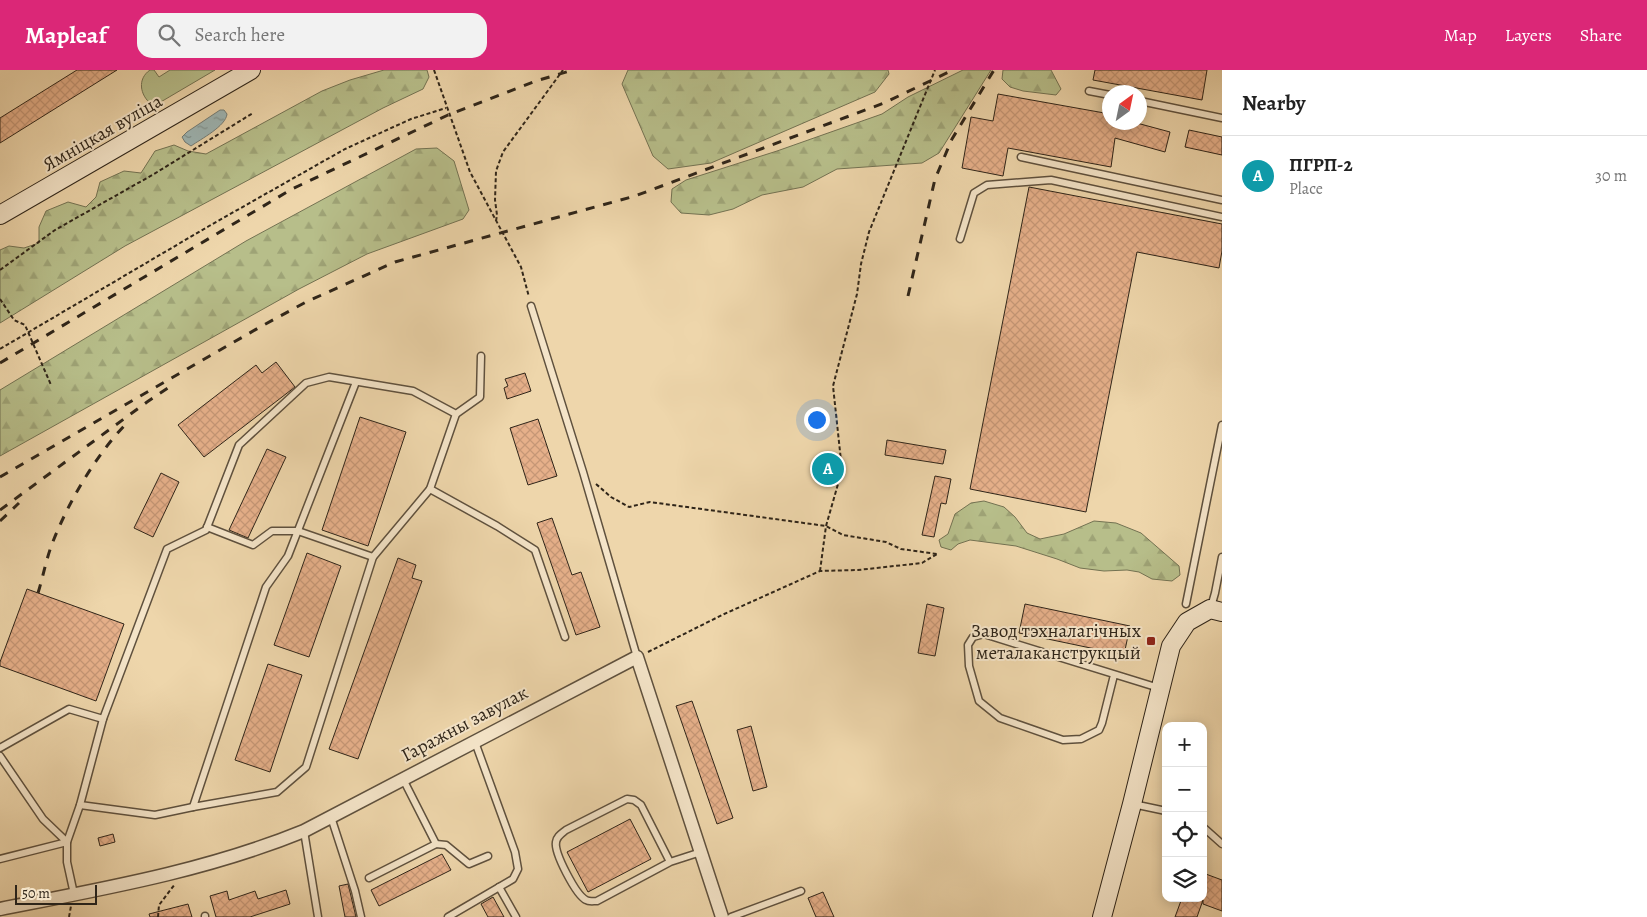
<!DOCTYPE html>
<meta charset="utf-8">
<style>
:root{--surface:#fff;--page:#f2f2f2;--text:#222;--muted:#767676;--line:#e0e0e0;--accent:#db2777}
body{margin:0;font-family:Alegreya,serif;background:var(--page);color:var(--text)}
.controls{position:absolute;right:15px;bottom:15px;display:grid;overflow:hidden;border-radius:10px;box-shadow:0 2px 12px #0003}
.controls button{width:45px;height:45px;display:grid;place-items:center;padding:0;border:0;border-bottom:1px solid var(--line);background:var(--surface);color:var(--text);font:25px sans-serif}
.compass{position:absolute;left:1102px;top:15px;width:45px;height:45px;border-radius:50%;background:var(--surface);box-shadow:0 2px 12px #0003;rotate:33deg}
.scale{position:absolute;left:15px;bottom:12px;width:82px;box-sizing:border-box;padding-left:5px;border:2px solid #2f2519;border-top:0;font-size:14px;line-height:18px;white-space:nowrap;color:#2f2519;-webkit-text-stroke:4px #f4e4c8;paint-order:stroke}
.you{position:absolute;left:816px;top:349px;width:18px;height:18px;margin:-12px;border:4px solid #fff;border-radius:50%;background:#1a73e8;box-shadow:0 0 0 8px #1a73e833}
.badge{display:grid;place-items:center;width:32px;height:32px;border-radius:50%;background:var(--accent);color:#fff;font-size:16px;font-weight:700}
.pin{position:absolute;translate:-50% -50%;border:2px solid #fff;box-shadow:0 1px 5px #0006}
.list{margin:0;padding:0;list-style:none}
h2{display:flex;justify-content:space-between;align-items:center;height:65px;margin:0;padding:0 20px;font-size:21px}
h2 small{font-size:16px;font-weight:400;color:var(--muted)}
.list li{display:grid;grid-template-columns:32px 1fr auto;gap:15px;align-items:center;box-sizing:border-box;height:80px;padding:0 20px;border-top:1px solid var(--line)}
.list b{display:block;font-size:19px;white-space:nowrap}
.list p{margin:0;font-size:16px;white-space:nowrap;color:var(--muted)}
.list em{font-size:16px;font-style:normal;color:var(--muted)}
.icon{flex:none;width:28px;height:28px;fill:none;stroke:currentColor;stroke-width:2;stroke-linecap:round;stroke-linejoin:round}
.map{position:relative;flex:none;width:1222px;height:847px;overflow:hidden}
header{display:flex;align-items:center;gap:30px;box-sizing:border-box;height:70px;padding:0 25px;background:var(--accent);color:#fff}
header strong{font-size:24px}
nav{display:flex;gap:28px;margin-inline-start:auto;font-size:18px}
.search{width:350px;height:45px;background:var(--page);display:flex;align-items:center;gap:12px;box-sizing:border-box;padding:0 18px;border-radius:15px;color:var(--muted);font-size:19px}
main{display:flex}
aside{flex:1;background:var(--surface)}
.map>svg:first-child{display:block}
</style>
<header>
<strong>Mapleaf</strong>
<div class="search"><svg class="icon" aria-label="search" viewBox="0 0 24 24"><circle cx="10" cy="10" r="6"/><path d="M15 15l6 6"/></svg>Search here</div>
<nav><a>Map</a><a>Layers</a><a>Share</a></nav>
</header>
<main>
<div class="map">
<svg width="1222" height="847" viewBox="0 0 1222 847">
<defs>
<pattern id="forest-firs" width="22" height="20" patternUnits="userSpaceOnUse" patternTransform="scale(1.25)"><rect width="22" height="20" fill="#b7be8a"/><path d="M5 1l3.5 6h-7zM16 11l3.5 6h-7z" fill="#9ea376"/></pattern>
<pattern id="water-ripples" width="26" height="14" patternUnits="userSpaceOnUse" patternTransform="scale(1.25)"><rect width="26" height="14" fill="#9eb6b5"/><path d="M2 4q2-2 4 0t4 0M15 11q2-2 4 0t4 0" fill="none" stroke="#819492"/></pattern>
<pattern id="building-cross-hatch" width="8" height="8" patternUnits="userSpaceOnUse" patternTransform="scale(1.25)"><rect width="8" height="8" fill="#e6b08a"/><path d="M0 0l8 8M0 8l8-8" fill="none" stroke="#c69776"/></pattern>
</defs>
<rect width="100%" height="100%" fill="#eed6ab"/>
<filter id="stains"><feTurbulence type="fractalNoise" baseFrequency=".004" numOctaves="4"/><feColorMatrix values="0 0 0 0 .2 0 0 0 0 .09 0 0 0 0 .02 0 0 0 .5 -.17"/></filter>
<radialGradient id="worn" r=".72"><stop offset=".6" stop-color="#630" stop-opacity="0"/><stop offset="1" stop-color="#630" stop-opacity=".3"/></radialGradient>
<!-- grass -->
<path fill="#b7be8a" stroke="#737252" d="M150 0H154L159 7 170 0H215L159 33 151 34C140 25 137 9 150 0Z"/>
<!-- forest -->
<g fill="url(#forest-firs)" stroke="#737252">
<path d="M384 0H427L429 7 423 19 383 38 125 176 0 253V180L9 176 24 178 39 173V157L46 141 68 132 86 137 96 127 100 112 124 101 141 103 155 81 174 75 188 81 206 84 322 21 350 10Z"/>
<path d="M628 0H888L889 4 875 22 711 93 668 99 653 86 622 14Z"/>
<path d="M963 0H991L939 83 922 93 837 99 803 117 762 125 733 139 709 145 681 143 671 132 672 119 686 110 777 81 882 44 908 27Z"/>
<path d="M1003 0H1051L1061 19 1056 25 1023 21 1010 17 1002 9Z"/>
<path d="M437 78 454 91 469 140 463 149 367 184 299 219 0 386V320L246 171 416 79Z"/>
<path d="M984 431 1004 437 1015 447 1027 463 1040 469 1064 464 1094 451 1116 453 1141 463 1179 496 1180 505 1172 511 1152 509 1139 502 1127 500 1104 501 1080 498 1057 489 1016 476 970 470 958 474 951 480 941 477 939 470 948 464 955 444 971 433Z"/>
</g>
<!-- water -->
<path fill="url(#water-ripples)" stroke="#727c77" d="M220 40H224L227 44C226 56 201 69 191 76L185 72 182 67 187 62Z"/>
<!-- building -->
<g fill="url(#building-cross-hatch)" stroke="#2f2519">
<path d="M77 0H117L0 73V48Z"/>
<path d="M1095 0H1207L1202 30 1093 10Z"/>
<path d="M998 24 1110 44V52H1133L1170 62 1165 82 1115 68 1111 97 1008 78 1003 106 962 98 971 47 993 51Z"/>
<path d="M1189 60 1222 67V85L1185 77Z"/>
<path d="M1029 117 1222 154V181L1219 198 1137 182 1086 442 970 419Z"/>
<path d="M276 292 295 317 204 387 178 355 256 295 262 303Z"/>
<path d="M525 303 531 321 507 329 504 318 508 316 505 309Z"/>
<path d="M360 347 406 362 368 476 322 460Z"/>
<path d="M538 349 557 406 528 415 510 358Z"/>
<path d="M887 370 946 380 943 394 885 385Z"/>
<path d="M267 379 286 387 248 468 229 460Z"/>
<path d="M818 392 839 395 837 407 816 403Z"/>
<path d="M161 403 179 412 153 467 134 458Z"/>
<path d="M935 406 951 409 946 434 941 433 934 467 922 465Z"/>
<path d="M552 448 572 505 581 502 600 557 576 565 537 453Z"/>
<path d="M307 483 341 496 309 587 274 575Z"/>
<path d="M398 488 416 495 412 508 422 511 358 689 329 679Z"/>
<path d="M27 519 124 554 96 631 0 596V592Z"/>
<path d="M927 534 944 538 935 586 918 583Z"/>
<path d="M1025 534 1130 556 1124 585 1019 563Z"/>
<path d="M268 594 302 605 270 702 235 690Z"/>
<path d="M692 631 733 748 717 754 676 636Z"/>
<path d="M751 656 767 717 753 721 737 660Z"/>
<path d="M630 749 651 789 588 822 567 782Z"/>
<path d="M113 764 115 772 100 776 98 768Z"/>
<path d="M442 784 451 800 379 836 371 820Z"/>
<path d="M1203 803 1222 810V841L1203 834V830L1197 847H1175L1182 828H1203Z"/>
<path d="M348 814 350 822 356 847H345L339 816Z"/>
<path d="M286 820 290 834 250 847H216L210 826 227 821 229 830 255 821 258 829Z"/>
<path d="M823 822 834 847H816L808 828Z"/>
<path d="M493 827 504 847H488L481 834Z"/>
<path d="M188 834 192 847H150L149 844Z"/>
</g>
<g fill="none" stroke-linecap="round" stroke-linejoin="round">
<defs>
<g id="lane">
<path d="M1089 21 1110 25"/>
<path d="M1140 31 1222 48"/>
<path d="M1021 87 1222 130"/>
<path d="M960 169 974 123 987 115 1051 110 1222 147"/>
<path d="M531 236 583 402 637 587"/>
<path d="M356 312 288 486 266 517 193 737 277 722 306 697 373 487 430 419"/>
<path d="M456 344 430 419 497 456 535 480 565 567"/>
<path d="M207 457 253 475 272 461H298L373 487"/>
<path d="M1186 534 1222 355"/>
<path d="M1211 537 1215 523 1222 487"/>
<path d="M1114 605 1102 653 1099 660 1081 669 1063 670 1000 648 979 631 969 596 968 575 973 567 984 564 1159 618"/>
<path d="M0 678 69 639 103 649"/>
<path d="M0 686 43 749 67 772 0 789"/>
<path d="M1133 734 1166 741"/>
<path d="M80 735 155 745 193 737"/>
<path d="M331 747 355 821 361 847"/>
<path d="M1203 757 1222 774"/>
<path d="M304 761 318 847"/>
<path d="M436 774 446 775 469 794 488 786"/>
<path d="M670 792 641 735 634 730 627 729 566 760C561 764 557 766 556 772 554 783 576 825 586 830 589 832 593 831 597 831L670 792 701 782"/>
<path d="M369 808 436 774 403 709"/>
<path d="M499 817 516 847"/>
<path d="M74 824 67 792V772L80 735 103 649 167 479 206 460 239 375 306 313 329 307 413 321 456 344 480 327 481 286"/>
<path d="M205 846V847"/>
<path d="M448 847 513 809 518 799 515 782 475 672"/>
<path d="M731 847 801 821"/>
</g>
<path id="street" d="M0 839C102 819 206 801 304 761L637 587 722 847"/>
<g id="secondary">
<path d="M0 145 251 0"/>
<path d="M1102 847 1132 734 1171 576 1187 552 1210 539 1222 542"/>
</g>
</defs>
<!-- lane casing -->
<use href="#lane" stroke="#5f513e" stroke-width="9"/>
<!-- street casing -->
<use href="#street" stroke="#5f513e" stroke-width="15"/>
<!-- secondary casing -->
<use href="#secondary" stroke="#2f2519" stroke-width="20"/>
<!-- path -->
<g stroke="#2f2519" stroke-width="2" stroke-dasharray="4 2.5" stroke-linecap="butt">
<path d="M434 0 470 102 521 197 529 227"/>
<path d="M496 151 497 145 495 130 496 101 503 82 563 0"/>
<path d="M0 200 55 160 154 104 253 43"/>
<path d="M0 229 14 250 25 255 51 315"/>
<path d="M0 279 209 156 345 79 411 49 446 38"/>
<path d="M596 414 611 427 629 437 650 432 826 456 843 465 886 472 901 479 937 484"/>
<path d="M820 501 826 456 842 400 833 316 857 224 861 194 869 162 935 0"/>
<path d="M648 582 722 545 820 501 858 500 922 493 937 484"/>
<path d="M69 847 71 836"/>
<path d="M158 847 159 835 175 814"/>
</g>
<!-- lane -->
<use href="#lane" stroke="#f4e4c8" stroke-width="6"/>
<!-- street -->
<use href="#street" stroke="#f4e4c8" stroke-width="12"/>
<!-- secondary -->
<use href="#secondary" stroke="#f4e4c8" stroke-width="18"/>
<!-- rail -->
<g stroke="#2f2519" stroke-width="3" stroke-dasharray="9 9" stroke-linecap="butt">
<path d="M908 226 935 109 952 69 994 0"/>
<path d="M0 293 292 119 448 45 536 11 573 0"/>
<path d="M0 407 260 257 306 232 395 192 635 126 884 33 953 0"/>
<path d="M0 440 147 332 174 314"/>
<path d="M0 451 19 433"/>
<path d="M38 523C43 507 46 490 52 474 68 433 94 388 124 356"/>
</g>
</g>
<!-- markers -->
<rect fill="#8f2418" stroke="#f4e4c8" stroke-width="2" x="1146" y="566" width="10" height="10" rx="2.5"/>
<g text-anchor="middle" stroke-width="4" stroke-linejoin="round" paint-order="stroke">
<!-- street labels -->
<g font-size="19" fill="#2f2519" stroke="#f4e4c8">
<text transform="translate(102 62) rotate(-30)" y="7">Ямніцкая вуліца</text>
<text transform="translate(464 653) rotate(-28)" y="7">Гаражны завулак</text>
</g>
<!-- poi labels -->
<g font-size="19" fill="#2f2519" stroke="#f4e4c8" text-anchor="end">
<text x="1141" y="567">Завод тэхналагічных<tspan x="1141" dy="22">металаканструкцый</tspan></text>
</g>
</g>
<rect width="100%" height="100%" filter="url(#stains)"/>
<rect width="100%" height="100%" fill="url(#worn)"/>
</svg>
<div class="controls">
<button>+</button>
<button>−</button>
<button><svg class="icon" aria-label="locate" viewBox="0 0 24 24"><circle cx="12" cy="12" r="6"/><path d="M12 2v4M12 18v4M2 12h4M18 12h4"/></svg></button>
<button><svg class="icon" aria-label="layers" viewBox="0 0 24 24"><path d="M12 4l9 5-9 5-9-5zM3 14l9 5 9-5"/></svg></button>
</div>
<svg class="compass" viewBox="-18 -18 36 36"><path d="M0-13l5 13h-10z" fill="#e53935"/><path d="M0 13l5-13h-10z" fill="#767676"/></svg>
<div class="scale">50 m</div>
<div class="you"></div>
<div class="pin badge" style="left:828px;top:399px;background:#0f9aa8">A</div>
</div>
<aside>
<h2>Nearby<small></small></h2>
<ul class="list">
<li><span class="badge" style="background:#0f9aa8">A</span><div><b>ПГРП-2</b><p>Place</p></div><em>30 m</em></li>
</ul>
</aside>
</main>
